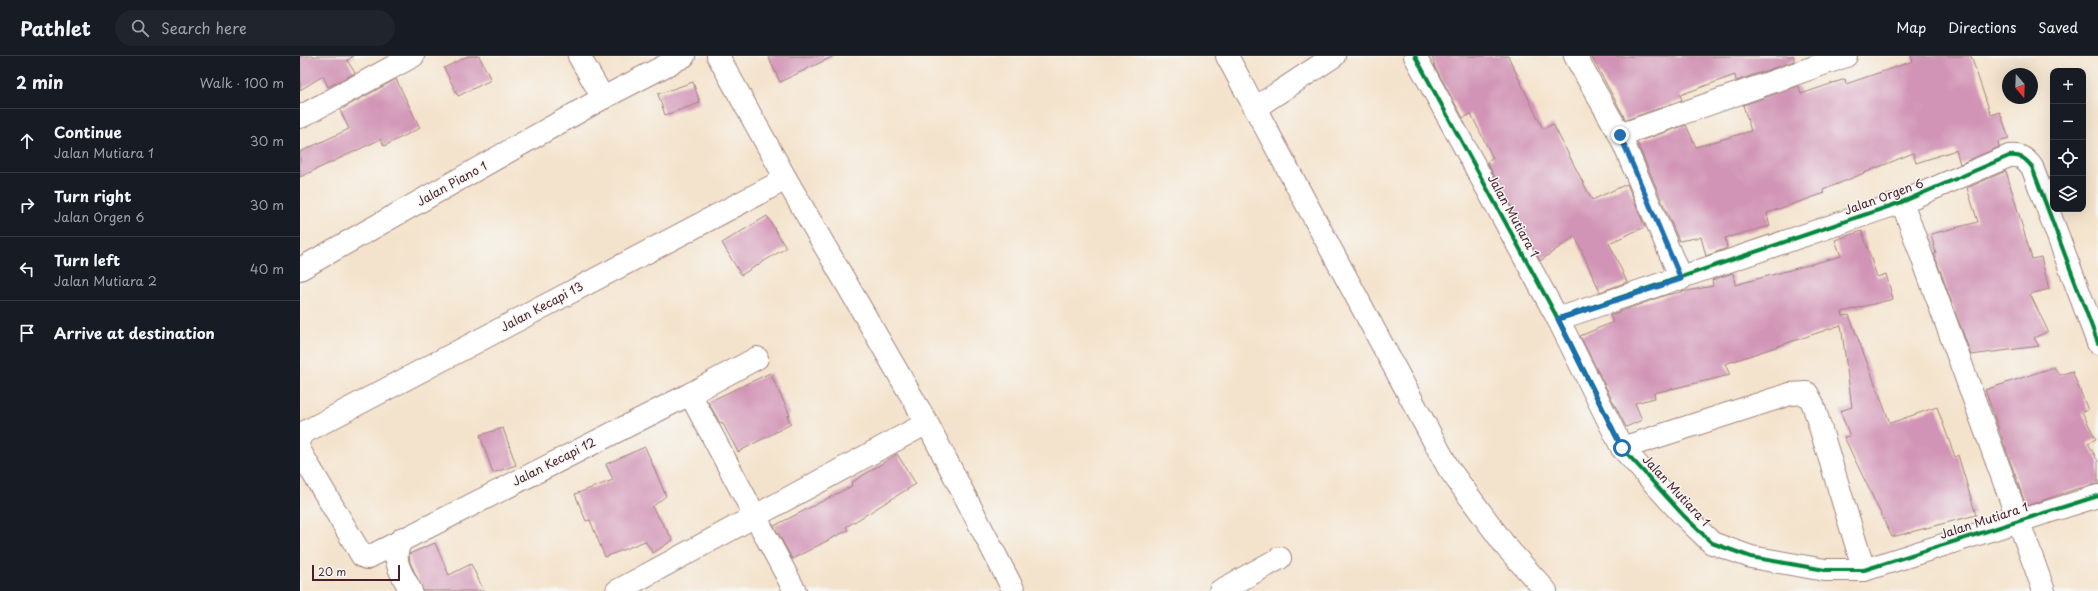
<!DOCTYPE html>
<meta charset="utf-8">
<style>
:root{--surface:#171b24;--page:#20242c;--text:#f1f3f6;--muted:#9ea1a6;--line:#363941}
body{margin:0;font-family:"Playpen Sans",sans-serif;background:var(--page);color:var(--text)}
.controls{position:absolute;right:12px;top:12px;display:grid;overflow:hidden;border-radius:8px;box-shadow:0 4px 16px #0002}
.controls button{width:36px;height:36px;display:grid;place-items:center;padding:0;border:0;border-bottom:1px solid var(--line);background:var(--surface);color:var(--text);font:20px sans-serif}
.compass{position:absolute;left:1702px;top:12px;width:36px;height:36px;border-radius:50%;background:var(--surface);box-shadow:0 4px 16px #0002;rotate:161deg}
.scale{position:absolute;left:12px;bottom:10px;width:88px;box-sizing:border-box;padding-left:4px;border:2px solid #4a1f2b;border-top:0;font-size:11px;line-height:14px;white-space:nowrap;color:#4a1f2b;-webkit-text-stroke:3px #f6f6f2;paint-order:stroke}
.stop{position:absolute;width:12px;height:12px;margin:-9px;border:3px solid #1f6fb2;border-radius:50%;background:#fff}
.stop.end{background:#1f6fb2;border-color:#fff;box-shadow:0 1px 4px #0008}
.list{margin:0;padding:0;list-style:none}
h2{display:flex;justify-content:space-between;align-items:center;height:52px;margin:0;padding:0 16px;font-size:17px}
h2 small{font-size:13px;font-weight:400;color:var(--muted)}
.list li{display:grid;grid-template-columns:26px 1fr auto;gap:12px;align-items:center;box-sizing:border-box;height:64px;padding:0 16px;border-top:1px solid var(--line)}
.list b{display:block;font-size:15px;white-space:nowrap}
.list p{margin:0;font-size:13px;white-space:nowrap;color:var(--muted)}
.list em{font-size:13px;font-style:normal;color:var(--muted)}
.icon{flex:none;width:22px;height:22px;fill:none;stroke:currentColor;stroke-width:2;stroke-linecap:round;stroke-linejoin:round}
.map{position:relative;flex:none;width:1798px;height:535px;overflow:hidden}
header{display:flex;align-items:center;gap:24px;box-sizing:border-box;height:56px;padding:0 20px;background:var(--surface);border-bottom:1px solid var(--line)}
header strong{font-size:19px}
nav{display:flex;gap:22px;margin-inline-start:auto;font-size:14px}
.search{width:280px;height:36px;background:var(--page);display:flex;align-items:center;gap:10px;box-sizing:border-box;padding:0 14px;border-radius:22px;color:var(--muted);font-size:15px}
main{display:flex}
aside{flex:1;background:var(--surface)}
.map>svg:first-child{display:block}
</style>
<header>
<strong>Pathlet</strong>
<div class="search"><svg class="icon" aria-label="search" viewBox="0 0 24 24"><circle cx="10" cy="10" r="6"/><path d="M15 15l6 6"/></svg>Search here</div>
<nav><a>Map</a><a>Directions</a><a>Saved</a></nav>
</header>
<main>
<aside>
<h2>2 min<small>Walk · 100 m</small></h2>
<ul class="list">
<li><svg class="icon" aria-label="ahead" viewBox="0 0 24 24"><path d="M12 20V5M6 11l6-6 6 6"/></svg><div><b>Continue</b><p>Jalan Mutiara 1</p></div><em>30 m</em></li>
<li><svg class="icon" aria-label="right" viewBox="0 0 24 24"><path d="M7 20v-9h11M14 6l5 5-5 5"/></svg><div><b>Turn right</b><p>Jalan Orgen 6</p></div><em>30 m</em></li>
<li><svg class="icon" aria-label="left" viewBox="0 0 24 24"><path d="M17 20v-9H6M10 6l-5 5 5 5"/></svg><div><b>Turn left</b><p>Jalan Mutiara 2</p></div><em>40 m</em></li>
<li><svg class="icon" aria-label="arrive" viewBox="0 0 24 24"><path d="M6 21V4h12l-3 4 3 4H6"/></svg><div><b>Arrive at destination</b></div></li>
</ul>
</aside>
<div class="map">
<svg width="1798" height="535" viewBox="0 0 1798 535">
<rect width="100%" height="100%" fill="#f6f6f2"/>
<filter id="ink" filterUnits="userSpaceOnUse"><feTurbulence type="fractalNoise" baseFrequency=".025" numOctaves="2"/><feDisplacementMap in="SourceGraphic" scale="8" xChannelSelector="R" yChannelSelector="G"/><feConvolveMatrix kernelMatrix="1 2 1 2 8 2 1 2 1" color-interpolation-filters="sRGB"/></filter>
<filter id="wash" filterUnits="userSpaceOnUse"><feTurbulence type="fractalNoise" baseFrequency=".012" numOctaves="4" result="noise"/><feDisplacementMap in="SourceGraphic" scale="16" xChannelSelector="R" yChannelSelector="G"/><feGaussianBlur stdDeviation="0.9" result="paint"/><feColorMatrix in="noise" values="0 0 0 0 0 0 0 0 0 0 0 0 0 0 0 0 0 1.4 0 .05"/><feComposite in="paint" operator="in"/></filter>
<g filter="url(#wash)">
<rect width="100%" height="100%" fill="#f4e3cc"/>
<g id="blocks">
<!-- building -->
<g fill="#d294b6">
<path d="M0 0H54L47 4 55 17 28 31 23 20 0 34Z"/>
<path d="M168 0H179L191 24 158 40 144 12Z"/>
<path d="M468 0H534L480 26Z"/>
<path d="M1132 0H1208L1243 73 1253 68 1292 144 1327 128 1345 171 1309 187 1327 226 1300 236 1275 180 1240 205 1187 106 1193 102 1171 58 1163 62 1135 11Z"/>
<path d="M1291 0H1494V5L1436 25 1435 19 1380 39 1382 44 1326 64Z"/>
<path d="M1611 0H1671L1691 59 1700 56 1709 83 1698 86 1699 91 1660 108 1656 94 1616 107 1613 97 1523 134 1525 137 1467 157 1470 170 1425 182 1427 192 1406 200 1401 181 1379 185 1337 86 1386 69 1396 91 1451 75 1443 49 1499 30 1501 38 1545 23 1546 28 1613 5Z"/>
<path d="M96 23 120 72 84 90 81 83 0 121V96L49 73 40 54Z"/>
<path d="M393 26 400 47 365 59 358 38Z"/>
<path d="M1706 115 1732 203 1741 201 1749 233 1730 238 1748 275 1734 282 1739 290 1671 299 1634 198H1636L1631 178 1678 166 1667 132Z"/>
<path d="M467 160 486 192 441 219 422 187Z"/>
<path d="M1562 175 1577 221 1586 218 1593 243 1542 256 1543 260 1549 259 1590 367 1637 351 1655 401 1658 399 1676 459 1592 481 1544 381 1550 380 1540 355 1552 351 1541 269 1425 308 1430 319 1354 337 1355 342 1335 347 1342 364 1326 371 1280 280 1313 266 1310 259 1366 239 1413 230 1412 224 1433 217 1435 229 1541 200 1535 184Z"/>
<path d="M1754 311 1760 319 1772 315 1788 354 1782 356 1796 383 1788 387 1798 405V428L1776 433 1726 450 1685 334Z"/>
<path d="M470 317 490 359 487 360 491 368 438 396 422 366 420 367 408 346Z"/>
<path d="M203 372 216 409 193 417 180 379Z"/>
<path d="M345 391 366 440 352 451 373 484 353 497 345 485 305 501 290 464 286 465 275 438 313 424 306 408Z"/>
<path d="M597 398 616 428 546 471 548 474 492 503 474 470 552 430 551 427Z"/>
<path d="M135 487 149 519 171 508 184 535H123L110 506 109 498Z"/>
</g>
</g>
</g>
<g filter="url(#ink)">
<use href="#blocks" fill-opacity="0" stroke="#9f817c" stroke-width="1"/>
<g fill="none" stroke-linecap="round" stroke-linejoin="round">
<defs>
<g id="street">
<path d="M279 0 303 42"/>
<path d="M418 0 486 123 627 367 714 535"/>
<path d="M927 0 1149 413 1207 492 1246 535"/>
<path d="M1115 0 1258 263 1322 392 1384 460 1412 487 1451 501 1525 514H1564L1798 440"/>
<path d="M1275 0 1320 79 1381 223"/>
<path d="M955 52 1034 0"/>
<path d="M0 61 113 0"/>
<path d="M1320 79 1546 0"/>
<path d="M1602 146 1744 535"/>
<path d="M0 213 303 42 384 0"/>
<path d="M1258 263 1602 146 1709 100C1721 99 1725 102 1732 111L1798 287"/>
<path d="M390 338 495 535"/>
<path d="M0 382 1 378 486 123"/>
<path d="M1322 392 1490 338 1507 337 1513 348 1564 514"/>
<path d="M0 395 62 500 67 502 390 338 457 302"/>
<path d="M103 482C89 503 101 516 111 535"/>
<path d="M317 535 627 367"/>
<path d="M920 535 980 502"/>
</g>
</defs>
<!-- street casing -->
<use href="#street" stroke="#9f817c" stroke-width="24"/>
<!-- street -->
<use href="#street" stroke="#fff" stroke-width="22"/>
<defs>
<g id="cycleway">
<path d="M1115 0 1258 263 1322 392 1384 460 1412 487 1451 501 1525 514H1564L1798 440"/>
<path d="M1258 263 1602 146 1709 100C1721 99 1725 102 1732 111L1798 287"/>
</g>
</defs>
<!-- cycleway casing -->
<use href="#cycleway" stroke="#f6f6f2" stroke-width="6"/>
<!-- cycleway -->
<use href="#cycleway" stroke="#00873e" stroke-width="4"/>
</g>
</g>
<g fill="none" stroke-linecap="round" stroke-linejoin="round" filter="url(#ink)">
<!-- route -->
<path stroke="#1f6fb2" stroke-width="5" d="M1320 79 1381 223 1258 263 1322 392"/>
</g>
<g text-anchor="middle" stroke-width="3" stroke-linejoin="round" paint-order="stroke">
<!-- street labels -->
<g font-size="12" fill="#4a1f2b" stroke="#f6f6f2">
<text transform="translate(152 128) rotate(-29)" y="4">Jalan Piano 1</text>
<text transform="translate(1584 141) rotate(-20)" y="4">Jalan Orgen 6</text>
<text transform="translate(1213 160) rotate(61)" y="4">Jalan Mutiara 1</text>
<text transform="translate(242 251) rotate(-28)" y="4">Jalan Kecapi 13</text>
<text transform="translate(254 406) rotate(-27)" y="4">Jalan Kecapi 12</text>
<text transform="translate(1376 435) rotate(47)" y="4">Jalan Mutiara 1</text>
<text transform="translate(1684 465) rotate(-18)" y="4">Jalan Mutiara 1</text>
</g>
</g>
</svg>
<div class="controls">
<button>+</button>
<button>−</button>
<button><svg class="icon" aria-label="locate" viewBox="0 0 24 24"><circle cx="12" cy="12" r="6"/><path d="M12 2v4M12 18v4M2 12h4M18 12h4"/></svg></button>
<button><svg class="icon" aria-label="layers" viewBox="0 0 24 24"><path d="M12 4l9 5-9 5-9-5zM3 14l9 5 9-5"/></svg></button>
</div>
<svg class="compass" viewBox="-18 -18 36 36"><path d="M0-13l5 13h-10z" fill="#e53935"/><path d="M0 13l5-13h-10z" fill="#9ea1a6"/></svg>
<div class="scale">20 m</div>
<div class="stop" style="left:1322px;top:392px"></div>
<div class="stop end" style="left:1320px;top:79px"></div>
</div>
</main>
